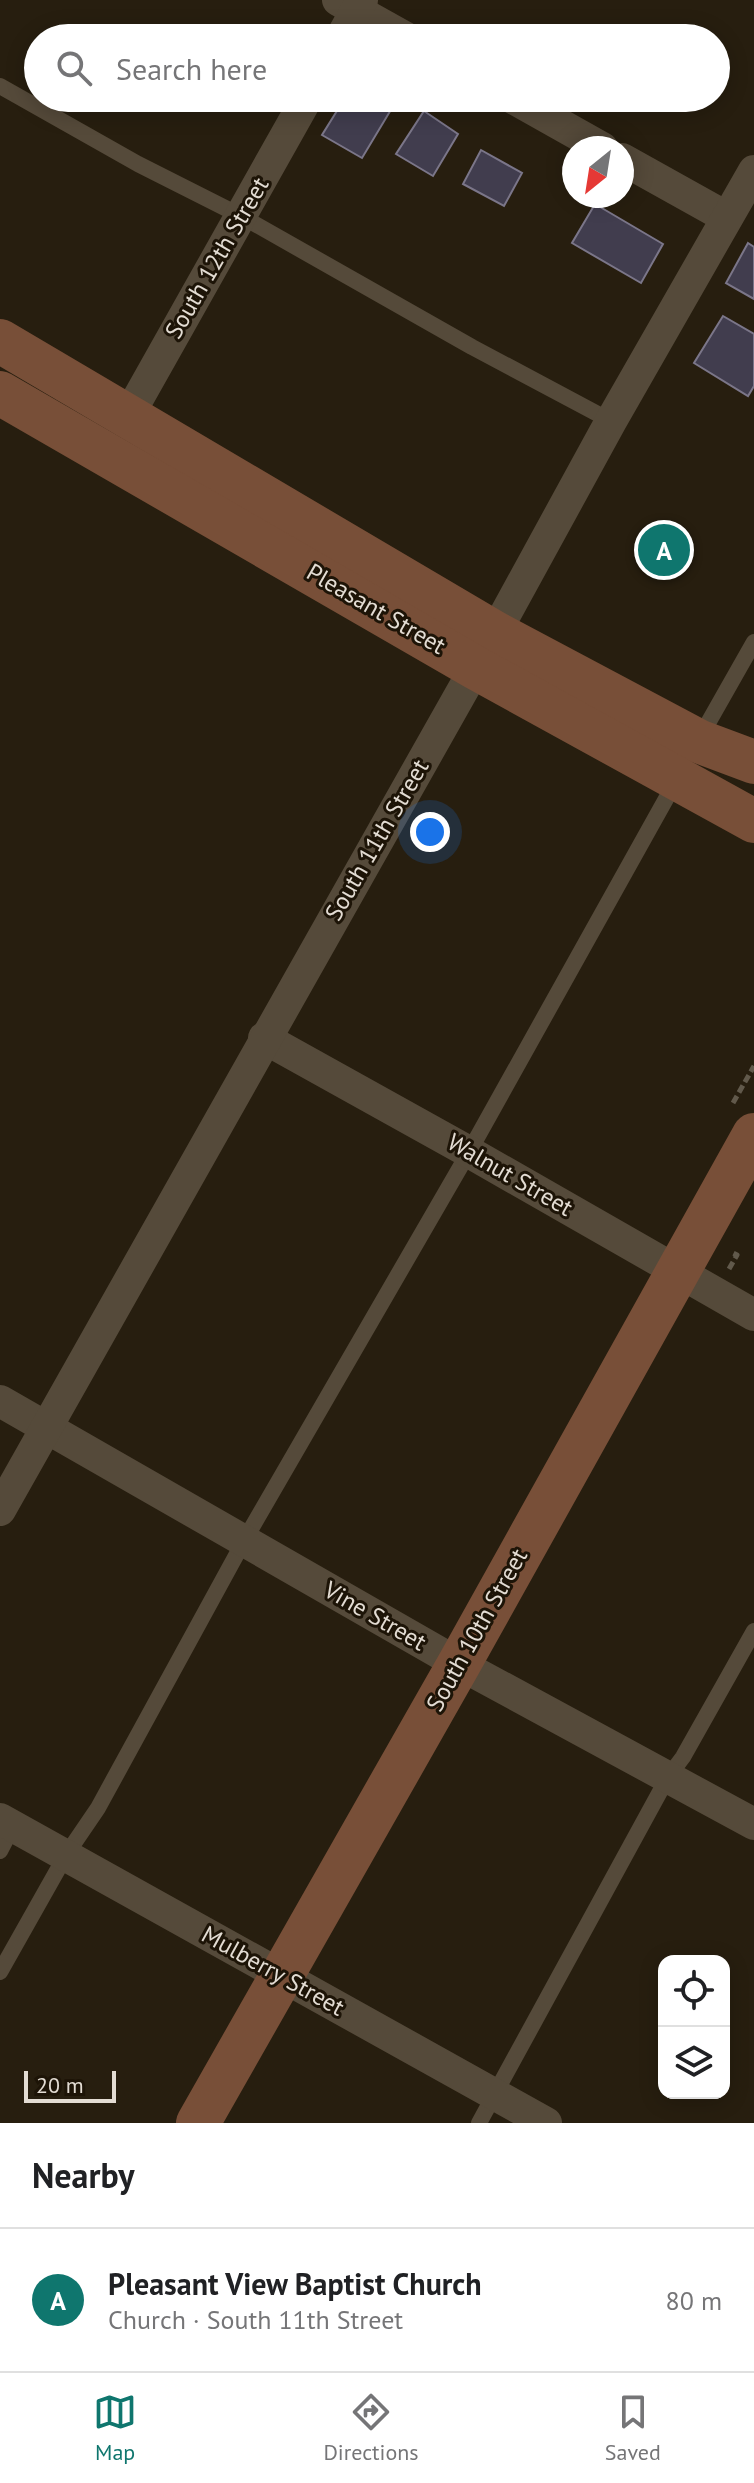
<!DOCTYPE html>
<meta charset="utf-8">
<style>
:root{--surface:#fff;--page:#f2f2f2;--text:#202124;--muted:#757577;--line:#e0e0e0;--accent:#0f766e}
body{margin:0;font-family:"PT Sans",sans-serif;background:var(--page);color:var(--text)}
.controls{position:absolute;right:24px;bottom:24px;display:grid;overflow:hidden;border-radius:16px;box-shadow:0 4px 20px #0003}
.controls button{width:72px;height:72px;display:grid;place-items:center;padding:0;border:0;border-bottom:2px solid var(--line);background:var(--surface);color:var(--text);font:40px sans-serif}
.compass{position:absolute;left:562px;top:136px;width:72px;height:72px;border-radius:50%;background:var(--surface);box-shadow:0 4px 20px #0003;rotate:210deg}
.scale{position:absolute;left:24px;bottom:20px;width:92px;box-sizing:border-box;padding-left:8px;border:4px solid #e3dcd3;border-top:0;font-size:22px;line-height:28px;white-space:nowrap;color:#e3dcd3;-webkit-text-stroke:6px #1d1407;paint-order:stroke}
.you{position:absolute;left:430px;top:832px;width:28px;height:28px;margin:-20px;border:6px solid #fff;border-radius:50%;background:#1a73e8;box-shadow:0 0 0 12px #1a73e833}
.badge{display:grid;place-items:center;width:52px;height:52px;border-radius:50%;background:var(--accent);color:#fff;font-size:26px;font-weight:700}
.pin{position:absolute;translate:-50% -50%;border:4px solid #fff;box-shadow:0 2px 8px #0006}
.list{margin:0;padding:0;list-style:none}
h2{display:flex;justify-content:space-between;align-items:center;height:104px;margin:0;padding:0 32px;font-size:34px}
h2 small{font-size:26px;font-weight:400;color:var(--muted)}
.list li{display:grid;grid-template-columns:52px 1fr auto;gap:24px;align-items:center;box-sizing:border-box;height:144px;padding:0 32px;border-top:2px solid var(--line)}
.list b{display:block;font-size:30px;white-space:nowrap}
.list p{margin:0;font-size:26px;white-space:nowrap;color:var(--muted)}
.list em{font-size:26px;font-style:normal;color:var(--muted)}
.icon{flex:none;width:44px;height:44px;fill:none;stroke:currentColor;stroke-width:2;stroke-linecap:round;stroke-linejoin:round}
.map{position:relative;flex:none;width:754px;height:2123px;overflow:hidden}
.search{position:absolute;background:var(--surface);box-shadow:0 4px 20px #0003;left:24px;right:24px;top:24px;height:88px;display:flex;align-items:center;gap:20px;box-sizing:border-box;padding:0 28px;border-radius:44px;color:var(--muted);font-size:30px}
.sheet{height:248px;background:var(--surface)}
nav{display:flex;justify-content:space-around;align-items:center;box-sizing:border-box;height:112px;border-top:2px solid var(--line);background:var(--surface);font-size:22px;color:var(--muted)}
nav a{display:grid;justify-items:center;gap:4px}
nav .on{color:var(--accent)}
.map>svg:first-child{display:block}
</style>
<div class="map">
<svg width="754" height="2123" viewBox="0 0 754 2123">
<rect width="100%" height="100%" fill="#271e0f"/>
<!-- building -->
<g fill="#413d4e" stroke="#7b7689" stroke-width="2">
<path d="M345 98H398L362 158 322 135Z"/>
<path d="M424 111 458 134 433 176 396 154Z"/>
<path d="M481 150 522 173 504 206 463 184Z"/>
<path d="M595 204 663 244 641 283 572 243Z"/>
<path d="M748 243 754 247V299L726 283Z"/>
<path d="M723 316 754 334V386L748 396 694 363Z"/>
</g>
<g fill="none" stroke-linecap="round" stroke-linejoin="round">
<!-- path -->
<g stroke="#61594b" stroke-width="5" stroke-dasharray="8 4" stroke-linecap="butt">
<path d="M733 1103 754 1066"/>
<path d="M729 1269 737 1255 731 1252"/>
</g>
<!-- lane -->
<g stroke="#554a3a" stroke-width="16">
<path d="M0 86 138 164 241 216 472 347 611 421"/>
<path d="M699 739 754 642"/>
<path d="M0 1851 13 1826"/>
<path d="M0 1972 66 1855 98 1808 244 1541 469 1152 676 781"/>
<path d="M479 2123 668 1777 683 1757 754 1631"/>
</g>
<!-- street -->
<g stroke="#554a3a" stroke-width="32">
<path d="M338 0 406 38"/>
<path d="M341 38 362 0"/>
<path d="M513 98 602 148"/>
<path d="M622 159 726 217"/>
<path d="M127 418 307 98"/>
<path d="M264 1038 469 1152 754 1315"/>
<path d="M0 1401 459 1664 754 1824"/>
<path d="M0 1510 495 633 611 421 754 171"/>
<path d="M0 1819 546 2123"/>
</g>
<!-- secondary -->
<g stroke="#784f38" stroke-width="44">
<path d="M0 341 495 633 698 741 754 762"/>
<path d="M0 393 476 668 754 821"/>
<path d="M198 2123 459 1664 754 1135"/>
</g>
</g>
<g text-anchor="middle" stroke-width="6" stroke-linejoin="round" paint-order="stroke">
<!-- street labels -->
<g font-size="24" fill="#e3dcd3" stroke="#1d1407">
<text transform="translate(217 258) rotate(-60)" y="8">South 12th Street</text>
<text transform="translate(376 609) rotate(30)" y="8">Pleasant Street</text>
<text transform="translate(377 840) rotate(-60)" y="8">South 11th Street</text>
<text transform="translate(510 1175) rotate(30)" y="8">Walnut Street</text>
<text transform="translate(375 1616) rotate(30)" y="8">Vine Street</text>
<text transform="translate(477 1630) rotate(-61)" y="8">South 10th Street</text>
<text transform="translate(273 1971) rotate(29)" y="8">Mulberry Street</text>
</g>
</g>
</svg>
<div class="controls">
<button><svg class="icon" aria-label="locate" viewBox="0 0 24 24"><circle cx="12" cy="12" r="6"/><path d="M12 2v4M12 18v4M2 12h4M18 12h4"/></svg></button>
<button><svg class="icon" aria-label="layers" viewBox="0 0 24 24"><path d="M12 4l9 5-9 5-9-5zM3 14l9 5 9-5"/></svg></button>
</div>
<svg class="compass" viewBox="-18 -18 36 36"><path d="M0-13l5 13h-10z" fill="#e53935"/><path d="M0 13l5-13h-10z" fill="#757577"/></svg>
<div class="scale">20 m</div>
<div class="you"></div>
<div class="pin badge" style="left:664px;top:550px">A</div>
<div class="search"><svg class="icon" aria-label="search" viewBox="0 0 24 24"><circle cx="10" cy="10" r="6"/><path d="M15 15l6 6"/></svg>Search here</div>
</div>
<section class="sheet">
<h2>Nearby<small></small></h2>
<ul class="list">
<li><span class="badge">A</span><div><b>Pleasant View Baptist Church</b><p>Church · South 11th Street</p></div><em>80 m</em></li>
</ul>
</section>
<nav>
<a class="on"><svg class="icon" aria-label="map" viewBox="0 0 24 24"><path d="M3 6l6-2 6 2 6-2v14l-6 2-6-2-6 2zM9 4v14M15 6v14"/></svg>Map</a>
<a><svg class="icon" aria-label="directions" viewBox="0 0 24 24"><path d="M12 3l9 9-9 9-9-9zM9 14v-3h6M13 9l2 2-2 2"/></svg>Directions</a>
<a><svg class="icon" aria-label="saved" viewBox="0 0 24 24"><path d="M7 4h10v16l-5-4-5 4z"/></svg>Saved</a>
</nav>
